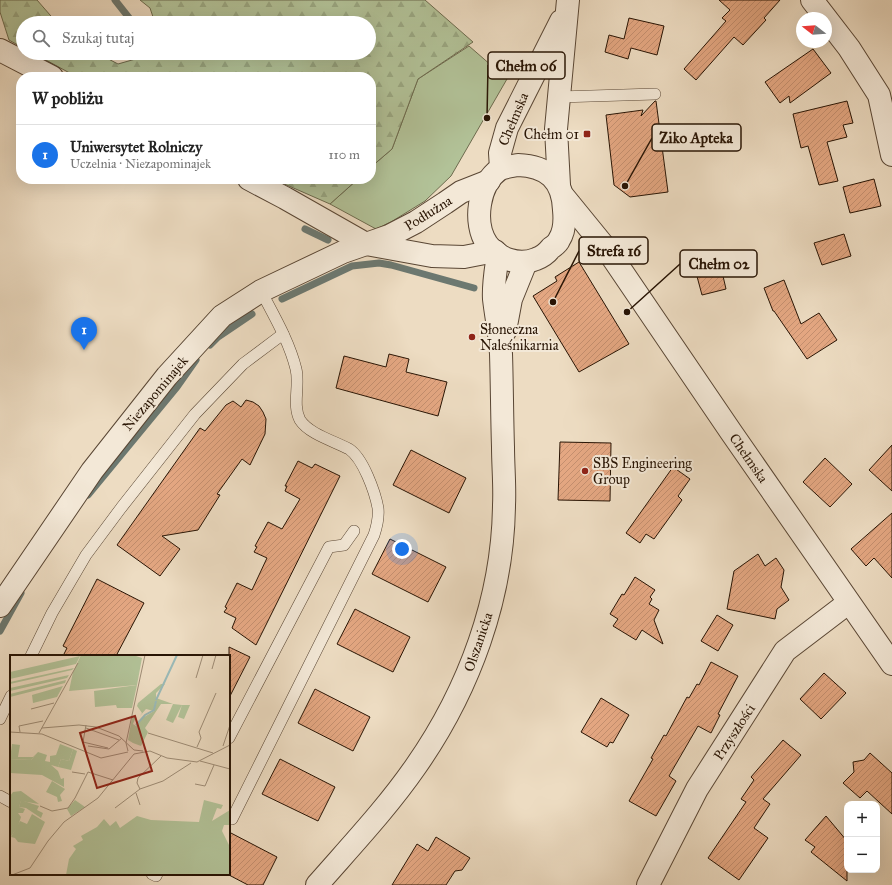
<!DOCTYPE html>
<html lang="pl">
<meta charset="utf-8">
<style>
:root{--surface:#fff;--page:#f2f2f2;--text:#222;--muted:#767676;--line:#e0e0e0;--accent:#1a73e8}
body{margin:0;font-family:"IM FELL Great Primer",serif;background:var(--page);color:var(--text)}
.controls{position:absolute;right:12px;bottom:12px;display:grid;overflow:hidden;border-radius:8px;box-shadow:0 4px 16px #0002}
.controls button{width:36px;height:36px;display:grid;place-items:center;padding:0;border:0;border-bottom:1px solid var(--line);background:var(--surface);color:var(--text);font:20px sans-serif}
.compass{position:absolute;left:796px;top:12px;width:36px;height:36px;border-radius:50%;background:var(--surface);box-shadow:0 4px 16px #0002;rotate:287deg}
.you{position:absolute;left:402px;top:549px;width:14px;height:14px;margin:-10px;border:3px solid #fff;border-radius:50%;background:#1a73e8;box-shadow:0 0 0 6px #1a73e833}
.badge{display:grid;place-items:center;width:26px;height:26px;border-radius:50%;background:var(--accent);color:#fff;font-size:13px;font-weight:700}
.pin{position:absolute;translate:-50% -33px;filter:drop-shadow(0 1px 2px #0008)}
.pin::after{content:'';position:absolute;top:21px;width:14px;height:12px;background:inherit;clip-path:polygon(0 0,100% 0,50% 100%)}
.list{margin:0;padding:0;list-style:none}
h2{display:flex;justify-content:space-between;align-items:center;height:52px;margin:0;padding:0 16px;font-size:17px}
h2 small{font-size:13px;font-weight:400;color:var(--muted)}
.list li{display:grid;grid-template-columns:26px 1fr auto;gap:12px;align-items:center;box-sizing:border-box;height:60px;padding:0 16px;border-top:1px solid var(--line)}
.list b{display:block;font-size:15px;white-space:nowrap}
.list p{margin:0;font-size:13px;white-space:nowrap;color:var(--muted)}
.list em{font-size:13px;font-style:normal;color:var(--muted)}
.icon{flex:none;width:22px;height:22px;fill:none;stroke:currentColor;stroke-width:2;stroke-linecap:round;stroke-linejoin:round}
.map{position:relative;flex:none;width:892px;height:885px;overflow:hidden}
.search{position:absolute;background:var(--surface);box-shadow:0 4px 16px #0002;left:16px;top:16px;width:360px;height:44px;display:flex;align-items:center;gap:10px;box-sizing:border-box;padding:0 14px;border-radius:22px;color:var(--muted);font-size:15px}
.panel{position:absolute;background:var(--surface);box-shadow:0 4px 16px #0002;left:16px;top:72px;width:360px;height:112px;border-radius:16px}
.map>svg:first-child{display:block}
</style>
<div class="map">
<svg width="892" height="885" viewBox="0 0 892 885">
<defs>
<pattern id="forest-firs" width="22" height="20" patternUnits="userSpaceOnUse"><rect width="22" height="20" fill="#b2c298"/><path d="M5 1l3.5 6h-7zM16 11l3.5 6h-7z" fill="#99a681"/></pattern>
<pattern id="building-hatch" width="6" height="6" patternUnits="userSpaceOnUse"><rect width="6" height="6" fill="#e4a782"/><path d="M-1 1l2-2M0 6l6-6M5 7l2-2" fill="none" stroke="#c48f6f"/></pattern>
</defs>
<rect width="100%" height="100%" fill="#eddcc2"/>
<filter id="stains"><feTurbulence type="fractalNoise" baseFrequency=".005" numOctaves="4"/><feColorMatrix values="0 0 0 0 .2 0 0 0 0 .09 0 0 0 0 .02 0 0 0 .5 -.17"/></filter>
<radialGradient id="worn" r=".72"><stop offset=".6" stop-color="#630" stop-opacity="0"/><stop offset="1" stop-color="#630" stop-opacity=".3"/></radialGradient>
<!-- grass -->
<path fill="#b2c298" stroke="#6d6b4e" d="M469 46 507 79 451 176 425 201 391 222 376 229 330 204 358 179H371V167L392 149 418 79Z"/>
<!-- forest -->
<g fill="url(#forest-firs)" stroke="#6d6b4e">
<path d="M0 0H37L57 23H23V48L9 40 0 12Z"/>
<path d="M140 0H425L473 42 418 79 392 149 371 167V77H77L33 53H97L118 64 153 54 154 53H369V23H155L150 8Z"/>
<path d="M273 179H358L330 204Z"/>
</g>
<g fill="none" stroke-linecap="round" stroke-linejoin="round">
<!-- stream -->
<g stroke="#6c7870" stroke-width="7">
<path d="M115 0 130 19 138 23"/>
<path d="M305 229 328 240"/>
<path d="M282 299 352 266 379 263 391 265 474 288"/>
<path d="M210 345 218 337 252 314"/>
<path d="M88 495 177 387 196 360"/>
<path d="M0 631 21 593"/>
</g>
</g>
<!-- building -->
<g fill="url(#building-hatch)" stroke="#281404">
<path d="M719 0H780L764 18 766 20 743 45 734 37 696 80 684 69 726 21 722 18 730 10Z"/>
<path d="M629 18 664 26 657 55 631 48 628 59 605 52 609 35 624 39Z"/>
<path d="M813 49 831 73 790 103 789 96 780 103 765 82Z"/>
<path d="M655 101H656L668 192 630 197 614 185 606 115 643 110 641 116Z"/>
<path d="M847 101 853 123 843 125 847 137 827 142 838 181 819 185 808 146 801 148 793 114Z"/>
<path d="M874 179 881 206 850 213 843 187Z"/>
<path d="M844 234 851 256 822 265 814 243Z"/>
<path d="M579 262 629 344 579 372 533 296 557 281 555 277Z"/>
<path d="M720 263 726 289 702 295 695 269Z"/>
<path d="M784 280 801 324 819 313 837 340 807 359 774 311H773L764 288Z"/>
<path d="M389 354 409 359 406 372 447 382 438 416 336 388 344 356 386 367Z"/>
<path d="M246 400 253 402 259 406 263 412 266 419 265 434 250 465 242 459 217 494 220 495 198 530 162 536 180 549 160 576 117 545 200 428 205 431 226 405 233 401 241 407Z"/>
<path d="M560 442 611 443 610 501 558 500Z"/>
<path d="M892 445V491L869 470Z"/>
<path d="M411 450 466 478 449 513 393 485Z"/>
<path d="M825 458 852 484 830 507 803 482Z"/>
<path d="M298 461 312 468 315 464 340 476 256 645 232 628 236 618 224 612 227 608 225 607 237 583 252 590 267 558 254 552 257 547 255 546 268 522 282 529 300 499 285 491 287 486H285Z"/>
<path d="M673 467 690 479 678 496 682 500 654 539 646 534 640 543 626 533Z"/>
<path d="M892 513V578L874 558 866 566 851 549Z"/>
<path d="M390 539 446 567 428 602 372 574Z"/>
<path d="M758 554 765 566 776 558 784 570 781 587 789 600 777 609 775 619 727 609 734 571Z"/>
<path d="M635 577 655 590 650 597 652 599 649 604 659 610 654 620 663 644 642 630 636 640 613 626 618 619 610 614 622 594 624 595Z"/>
<path d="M97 579 144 603 116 656H63L67 648 63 646Z"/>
<path d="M355 609 410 637 393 672 337 644Z"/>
<path d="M717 615 733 625 718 651 701 641Z"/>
<path d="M229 647 250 657 229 698Z"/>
<path d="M711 662 738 676 718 714 720 715 711 733 698 726 669 776 676 781 656 816 629 801 653 759 651 758 664 735 666 736 687 697 689 698 697 684 699 685Z"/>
<path d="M824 673 846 693 821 719 800 699Z"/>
<path d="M315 689 370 717 353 751 298 723Z"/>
<path d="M601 698 629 715 613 743 610 742 607 747 581 732Z"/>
<path d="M783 740 801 755 763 799 770 804 754 828 768 838 739 880 708 858 746 802 741 799 754 780 751 777Z"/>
<path d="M870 753 892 773V814L867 791 860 798 843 783 854 772 853 762 864 760Z"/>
<path d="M280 759 335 787 318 821 262 794Z"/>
<path d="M826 816 847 841V881L811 852 815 847 805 840Z"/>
<path d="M229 832 277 857 263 885H248L229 875Z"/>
<path d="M436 837 470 858 462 870 455 871 446 885H392L417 844 428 851Z"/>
</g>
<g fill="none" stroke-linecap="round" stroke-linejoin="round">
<defs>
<g id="service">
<path d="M559 97 655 94"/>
<path d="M31 656 52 613 86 555 121 508 195 414 243 364 283 334"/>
<path d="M0 719 11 696"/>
<path d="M229 738 329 547 344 545 354 531"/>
<path d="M0 796 11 802"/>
<path d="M232 819 374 535C377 526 379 517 378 508 375 492 363 458 349 449 334 441 309 434 300 420 292 405 300 385 296 369 289 341 274 316 261 291"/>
<path d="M152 874 156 876 157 874"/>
</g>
<g id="minor">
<path d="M812 0 849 48 879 95 892 155"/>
<path d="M0 606 92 471 167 376 222 316 261 291 343 252 366 244"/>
<path d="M648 885 697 789 785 651 848 603"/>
</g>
<g id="tertiary">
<path d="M0 50 52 77"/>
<path d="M518 165C547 166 563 180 564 210 565 220 565 231 559 240 558 243 554 246 551 248 547 253 542 257 536 259 519 266 498 259 487 244 473 223 478 184 500 169 505 167 513 166 518 165Z"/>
<path d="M501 168 500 153 507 128 561 21"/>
<path d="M249 179 285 198 366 244 432 256 464 257 495 251"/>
<path d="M559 185 556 129 568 0"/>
<path d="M564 197 608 251 731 432 892 664"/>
<path d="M366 244 389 236 416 222 445 203 461 192 489 181"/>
<path d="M505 331 511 299 526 262"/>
<path d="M317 885C351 846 387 808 416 766 469 690 503 598 504 505 505 486 503 466 503 447 502 416 502 385 501 354 500 335 496 317 494 299 493 284 496 269 498 254"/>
</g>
</defs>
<!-- service casing -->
<use href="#service" stroke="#594634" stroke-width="12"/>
<!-- minor casing -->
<use href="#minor" stroke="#594634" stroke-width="24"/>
<!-- tertiary casing -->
<use href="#tertiary" stroke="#594634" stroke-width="24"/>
<!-- service -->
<use href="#service" stroke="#f3e8d7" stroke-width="11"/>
<!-- minor -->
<use href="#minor" stroke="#f3e8d7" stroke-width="22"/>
<!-- tertiary -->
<use href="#tertiary" stroke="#f3e8d7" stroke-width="22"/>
</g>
<!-- markers -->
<g fill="#8f2418" stroke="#f3e8d7" stroke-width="1.5">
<rect x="583" y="130" width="8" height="8" rx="2"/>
<circle cx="472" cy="337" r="4"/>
<circle cx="585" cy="471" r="4"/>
</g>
<g text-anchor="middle" stroke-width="4" stroke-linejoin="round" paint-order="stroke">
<!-- street labels -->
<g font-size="14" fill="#281404" stroke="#f3e8d7">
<text transform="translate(513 119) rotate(-67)" y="5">Chełmska</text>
<text transform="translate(428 213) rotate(-32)" y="5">Podłużna</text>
<text transform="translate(155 393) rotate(-50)" y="5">Niezapominajek</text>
<text transform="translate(749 458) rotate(55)" y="5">Chełmska</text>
<text transform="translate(478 642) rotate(-71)" y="5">Olszanicka</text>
<text transform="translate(734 732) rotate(-57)" y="5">Przyszłości</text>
</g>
<!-- poi labels -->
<g font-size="14" fill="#281404" stroke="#f3e8d7" text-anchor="start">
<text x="579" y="139" text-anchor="end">Chełm 01</text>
<text x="480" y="334">Słoneczna<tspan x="480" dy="16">Naleśnikarnia</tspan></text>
<text x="593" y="468">SBS Engineering<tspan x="593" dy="16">Group</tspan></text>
</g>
</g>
<!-- overview -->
<g transform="translate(10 655)">
<rect width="220" height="220" fill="#eddcc2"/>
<path d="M71 0H123L132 3 127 30 59 36 63 17ZM70 1 66 9 0 24V17ZM64 13 62 15 0 29V27ZM59 20 57 23 0 36V33ZM56 25 55 28 0 42V39ZM53 31 47 42 23 48 22 40ZM163 49 172 50H180L174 64 168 62 172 50 163 68 156 65ZM2 89 10 90 8 102H23L28 97 21 105 0 104ZM63 94 67 96 61 115 48 112 51 104 59 106ZM42 126 55 134 50 140 52 146 48 147 47 142 36 137ZM11 145 29 151 27 155 33 158 31 163 16 153 9 152ZM65 145 75 152 61 161 57 154ZM22 159 35 167 25 189 8 187 5 183 1 182 10 166 17 169Z" fill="#b2c298"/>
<path d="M151 29H155L146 38V43L163 49H151L135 73 138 77 131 91 123 88 118 85 122 62H126L123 69 126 71 131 64 144 56 136 54 130 61 132 58 127 51 128 48ZM127 30 122 53H107L106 50 85 52 84 36ZM50 89 63 94 59 106 51 104 48 112 41 110 48 116 51 124 54 123V132L32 120 0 118V104L21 105 28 97 37 100 35 106 40 107V101L46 100ZM11 136 29 149 11 146 9 152 15 154 13 158H8L11 162 8 171 0 183V141L3 137ZM194 145 213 150 211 154 207 153 202 166 220 155V170H214L212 176 220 192V220H56L59 204 66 194 63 191 73 185 71 181 87 172 94 164 100 171 106 166 110 173 127 161 141 165 189 167Z" fill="#b2c298"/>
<path fill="none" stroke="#9abab8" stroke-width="2" d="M146 45 167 0M126 70 135 60 144 55 146 46"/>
<path fill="none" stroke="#9e8c76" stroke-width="1" d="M202 14 206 0M186 23 193 0M21 54 44 48M76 70 73 87 98 93M32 73 69 70 86 72 109 81 124 95 133 96M76 73 109 85M0 77 32 79 91 103 118 97M10 77 9 71 33 66M29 78 68 8M138 78 203 98M78 91 99 94 112 83M213 91 220 70M187 92 191 83 189 77 206 38M118 96 116 88 135 0M190 106 220 114M62 117 75 119M185 129 195 131 204 110M130 134 127 128 128 123 151 101M126 138 130 150M30 151 42 156 58 153 65 143 78 117 103 125M105 153 130 134 153 126 181 108M2 220 20 213 38 186 54 167 88 143 124 99 140 96 157 103 187 107 220 90"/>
<path fill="#8f2418" fill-opacity="0.15" stroke="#8f2418" stroke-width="2" d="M125 61 142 116 87 133 70 78Z"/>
<rect width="220" height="220" fill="none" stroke="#281404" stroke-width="2"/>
</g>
<!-- callouts -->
<path fill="none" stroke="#281404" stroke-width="1.5" d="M487 118L488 65M625 186L652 138M553 302L579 251M627 312L680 264"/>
<g fill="#281404" stroke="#f3e8d7" stroke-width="1.5">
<circle cx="487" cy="118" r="4"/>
<circle cx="625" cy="186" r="4"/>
<circle cx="553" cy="302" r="4"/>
<circle cx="627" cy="312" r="4"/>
</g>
<g fill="#f3e8d7" stroke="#281404" stroke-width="1.5">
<rect x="488" y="52" width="77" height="27" rx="4"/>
<rect x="652" y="124" width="89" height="27" rx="4"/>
<rect x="579" y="237" width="69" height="27" rx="4"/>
<rect x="680" y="250" width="77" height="27" rx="4"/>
</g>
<g font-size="15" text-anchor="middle" font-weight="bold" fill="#281404">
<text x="526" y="71">Chełm 06</text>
<text x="696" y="143">Ziko Apteka</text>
<text x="614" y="256">Strefa 16</text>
<text x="719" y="269">Chełm 02</text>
</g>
<rect width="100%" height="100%" filter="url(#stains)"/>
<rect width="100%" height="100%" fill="url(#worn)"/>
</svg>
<div class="controls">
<button>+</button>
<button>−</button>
</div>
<svg class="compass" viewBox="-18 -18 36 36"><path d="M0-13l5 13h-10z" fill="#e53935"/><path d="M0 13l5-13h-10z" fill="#767676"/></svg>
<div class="you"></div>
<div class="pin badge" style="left:84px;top:350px">1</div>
<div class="search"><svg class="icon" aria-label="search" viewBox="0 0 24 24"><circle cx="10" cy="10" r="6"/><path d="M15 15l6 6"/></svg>Szukaj tutaj</div>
<section class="panel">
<h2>W pobliżu<small></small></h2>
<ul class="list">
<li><span class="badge">1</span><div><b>Uniwersytet Rolniczy</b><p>Uczelnia · Niezapominajek</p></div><em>110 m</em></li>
</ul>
</section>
</div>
